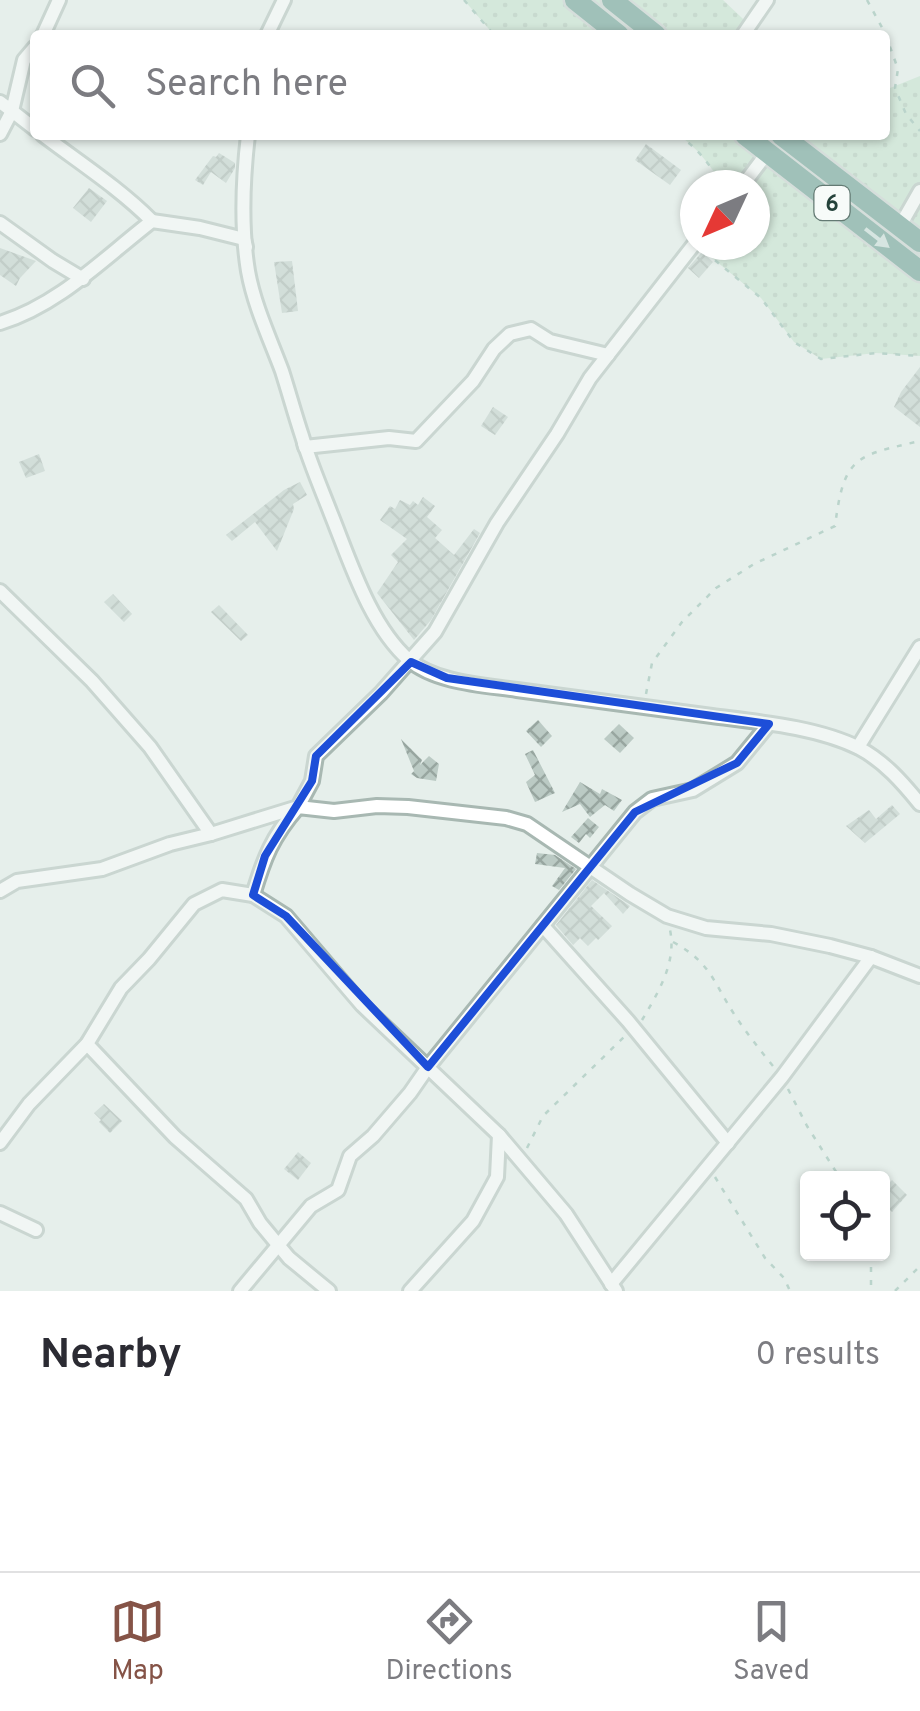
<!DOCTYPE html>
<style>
:root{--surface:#fff;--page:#f7f7f7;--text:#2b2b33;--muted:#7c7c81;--line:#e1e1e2;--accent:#855347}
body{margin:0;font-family:Overpass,sans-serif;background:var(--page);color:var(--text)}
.controls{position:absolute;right:30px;bottom:30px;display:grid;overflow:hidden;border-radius:10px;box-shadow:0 2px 8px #0004}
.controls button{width:90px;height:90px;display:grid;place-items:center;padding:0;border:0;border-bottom:2px solid var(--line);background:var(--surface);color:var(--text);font:50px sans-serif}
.compass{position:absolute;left:680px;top:170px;width:90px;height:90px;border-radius:50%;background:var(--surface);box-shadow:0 2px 8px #0004;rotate:226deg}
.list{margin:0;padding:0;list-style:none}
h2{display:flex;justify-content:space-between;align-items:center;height:130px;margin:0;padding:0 40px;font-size:42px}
h2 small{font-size:32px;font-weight:400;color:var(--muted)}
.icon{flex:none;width:55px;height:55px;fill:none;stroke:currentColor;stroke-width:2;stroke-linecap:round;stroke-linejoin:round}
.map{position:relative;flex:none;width:920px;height:1291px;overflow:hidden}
.search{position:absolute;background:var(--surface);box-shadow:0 2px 8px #0004;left:30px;right:30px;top:30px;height:110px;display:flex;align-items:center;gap:25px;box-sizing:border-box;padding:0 35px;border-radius:10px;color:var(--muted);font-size:38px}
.sheet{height:280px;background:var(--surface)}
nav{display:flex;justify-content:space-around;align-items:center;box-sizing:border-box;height:140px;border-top:2px solid var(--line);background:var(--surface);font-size:28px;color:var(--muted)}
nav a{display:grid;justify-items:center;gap:5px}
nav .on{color:var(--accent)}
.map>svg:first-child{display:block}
</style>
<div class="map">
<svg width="920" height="1291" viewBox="0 0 920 1291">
<defs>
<pattern id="grass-dots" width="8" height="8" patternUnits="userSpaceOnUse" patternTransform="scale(2.5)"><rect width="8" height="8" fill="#bfe0c8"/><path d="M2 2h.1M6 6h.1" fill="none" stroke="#a4c1ad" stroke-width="1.8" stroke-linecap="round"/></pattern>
<pattern id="building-cross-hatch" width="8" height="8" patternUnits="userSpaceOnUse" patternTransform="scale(2.5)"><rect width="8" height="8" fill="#bbcac4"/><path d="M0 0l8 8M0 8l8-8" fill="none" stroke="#98a6a0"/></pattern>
</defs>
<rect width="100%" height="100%" fill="#e6efeb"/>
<!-- grass -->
<g fill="url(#grass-dots)">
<path d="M464 0H723L760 35H494Z"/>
<path d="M920 76V356L876 353 821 359 794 342 761 298 700 248 701 245H755V185H722C711 166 697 147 678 135H885V90Z"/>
</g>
<!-- building -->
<g fill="url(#building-cross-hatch)">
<path d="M646 144 681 170 670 185 635 160Z"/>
<path d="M219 153 235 163V168L226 183 211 172 203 185 195 180 213 156 216 157Z"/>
<path d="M89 188 107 201 91 222 73 208Z"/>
<path d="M0 248 36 261 20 278 16 286 0 275Z"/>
<path d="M702 252 713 262 699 278 688 268Z"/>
<path d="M292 261 298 311 282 313 274 262Z"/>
<path d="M920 367V427L894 407 901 392Z"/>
<path d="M493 407 508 417 495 435 481 426Z"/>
<path d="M39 454 45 471 26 478 19 462Z"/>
<path d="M300 482 307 495 293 504 294 509 277 551 255 522 232 541 226 535 284 490Z"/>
<path d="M423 497 435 506 427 517 442 530 435 538 454 555 474 529 480 533 431 620 414 640 377 593 398 562 391 555 407 539 380 520 390 506 395 509 400 500 410 505 413 501 418 505Z"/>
<path d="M113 594 132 614 124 622 104 602Z"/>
<path d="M219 605 248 635 241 641 211 612Z"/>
<path d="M538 720 552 736 541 747 526 731Z"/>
<path d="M619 724 634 738 620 753 604 739Z"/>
<path d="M401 739 422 760 420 765 429 756 439 764 436 781 417 778 411 774 414 771Z"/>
<path d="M533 750 555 793 535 802 526 782 535 775 525 754Z"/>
<path d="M580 782 600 794 602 789 622 800 614 811 605 805 590 817 580 804 562 812Z"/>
<path d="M892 805 900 814 865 843 846 826 869 810 876 819Z"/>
<path d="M588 818 599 827 590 838 586 834 579 843 571 837Z"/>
<path d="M537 853 555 855 576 869 559 890 552 886 565 868 535 864Z"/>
<path d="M592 880 630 906 623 914 604 893 591 906 612 926 598 940 596 938 588 946 580 938 573 945 556 925Z"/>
<path d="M104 1104 122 1121 110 1133 99 1122 101 1120 94 1113Z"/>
<path d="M298 1152 311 1163 298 1180 284 1169Z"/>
<path d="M892 1180 907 1195 892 1212 882 1202V1190Z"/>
</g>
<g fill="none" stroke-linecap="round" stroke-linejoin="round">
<defs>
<g id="minor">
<path d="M43 35 59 0"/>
<path d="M267 35 284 0"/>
<path d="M743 35 767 0"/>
<path d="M0 102 12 111 24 60 35 47"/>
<path d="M0 134 12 111 35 129"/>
<path d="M43 135C80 163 119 188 152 221"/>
<path d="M248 135C243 178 241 228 248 271 254 305 270 339 282 371 289 393 295 415 302 436 310 463 321 488 331 514 350 561 370 626 409 660 436 683 483 685 517 690 582 699 647 707 712 716 758 722 817 727 859 748 884 761 903 783 920 804"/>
<path d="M743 185 767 153"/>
<path d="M0 223 53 261 83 279"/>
<path d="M900 226 920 191"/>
<path d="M0 323C59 305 104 258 152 221L200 228 244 239 246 247"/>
<path d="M304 443 305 447 389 438 416 441 473 381 494 349 510 334 531 329 550 341 608 355"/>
<path d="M0 591 92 681 150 747 211 834"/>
<path d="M858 747 920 647"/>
<path d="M0 891 17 881 102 869 170 844 211 834 298 807 312 781 316 756 381 693 435 632 497 523 557 434 590 378 695 243"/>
<path d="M253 895 286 916 362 1005 499 1135 566 1214 616 1291"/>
<path d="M543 926 628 1021 728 1143"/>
<path d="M87 1044 175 1137 246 1199 260 1223 289 1258 329 1291"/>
<path d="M0 1143 29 1104 87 1044 121 988 149 959 194 904 222 890 253 895C264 858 272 837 298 807L334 811 377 806 408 807 506 818 527 824 630 894 667 916 706 928 771 934 830 946 871 957 920 976"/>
<path d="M0 1213 36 1230"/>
<path d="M611 1284 782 1077 871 957"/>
<path d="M240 1291 311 1206 338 1190 350 1156 373 1136 410 1093 428 1067 635 812 652 799 693 790 737 763 769 724"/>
<path d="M410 1291 473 1221 497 1177 499 1135"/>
</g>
<g id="trunk">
<path d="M575 0 619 35"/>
<path d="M612 0 656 35"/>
<path d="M745 135 920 271"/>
<path d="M781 135 920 242"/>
</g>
</defs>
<!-- minor casing -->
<use href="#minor" stroke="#a8b8b2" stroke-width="18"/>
<!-- trunk casing -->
<use href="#trunk" stroke="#c2cac8" stroke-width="25"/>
<!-- path -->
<g stroke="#86b3a5" stroke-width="2.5" stroke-dasharray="5 8" stroke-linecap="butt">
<path d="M464 0 494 35"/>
<path d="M867 0 885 33 898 69 895 88 906 114 920 131"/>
<path d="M678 135C697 147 711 166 722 185"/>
<path d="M705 252 761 298 794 342 821 359 876 353 920 356"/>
<path d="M646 694 652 663 682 622 716 588 754 564 835 526C844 456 855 456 920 441"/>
<path d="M673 942C710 962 713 981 734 1014 746 1032 759 1049 773 1066"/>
<path d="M642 1020C658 993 677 962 670 930"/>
<path d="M788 1089 807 1126 840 1178"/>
<path d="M527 1148 543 1116 626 1035"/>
<path d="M715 1177 765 1258 784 1278 790 1291"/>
<path d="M871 1254V1291"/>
<path d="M895 1291 920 1266"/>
</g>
<!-- minor -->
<use href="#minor" stroke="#fff" stroke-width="12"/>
<!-- trunk -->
<use href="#trunk" stroke="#4c8a7c" stroke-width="20"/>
</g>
<!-- one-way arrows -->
<defs><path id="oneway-solid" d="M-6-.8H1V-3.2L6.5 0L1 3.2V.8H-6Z" transform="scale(2.5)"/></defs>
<use fill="#c4d9d4" href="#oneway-solid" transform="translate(877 238) rotate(38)"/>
<!-- marked area -->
<path d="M0 0H920V1291H0ZM411 662 447 678 769 724 737 763 635 812 428 1067 286 916 253 895 265 856 312 781 316 756Z" fill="#e6efeb" fill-opacity=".55" fill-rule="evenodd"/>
<path fill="none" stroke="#1d4ed8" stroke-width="8" stroke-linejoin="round" d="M411 662 447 678 769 724 737 763 635 812 428 1067 286 916 253 895 265 856 312 781 316 756Z"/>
<g text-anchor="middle" stroke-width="8" stroke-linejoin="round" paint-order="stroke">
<!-- shield labels -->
<rect fill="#f7fbf9" stroke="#637a73" stroke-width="2.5" x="814.5" y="186" width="35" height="34" rx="8"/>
<g font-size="22" font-weight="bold" fill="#24423a">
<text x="832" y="211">6</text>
</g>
</g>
</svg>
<div class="controls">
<button><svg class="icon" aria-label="locate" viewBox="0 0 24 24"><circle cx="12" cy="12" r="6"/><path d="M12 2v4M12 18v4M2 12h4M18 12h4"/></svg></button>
</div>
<svg class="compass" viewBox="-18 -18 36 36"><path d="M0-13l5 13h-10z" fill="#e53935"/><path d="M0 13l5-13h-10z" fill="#7c7c81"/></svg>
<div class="search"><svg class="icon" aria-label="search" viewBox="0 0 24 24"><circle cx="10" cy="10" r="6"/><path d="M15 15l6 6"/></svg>Search here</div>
</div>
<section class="sheet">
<h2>Nearby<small>0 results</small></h2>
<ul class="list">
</ul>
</section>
<nav>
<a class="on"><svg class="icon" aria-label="map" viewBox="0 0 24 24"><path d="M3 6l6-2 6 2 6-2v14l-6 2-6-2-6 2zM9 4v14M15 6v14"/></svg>Map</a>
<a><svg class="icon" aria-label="directions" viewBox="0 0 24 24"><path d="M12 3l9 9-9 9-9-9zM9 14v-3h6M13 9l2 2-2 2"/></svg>Directions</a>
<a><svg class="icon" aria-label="saved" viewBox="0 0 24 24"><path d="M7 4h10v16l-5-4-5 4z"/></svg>Saved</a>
</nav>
